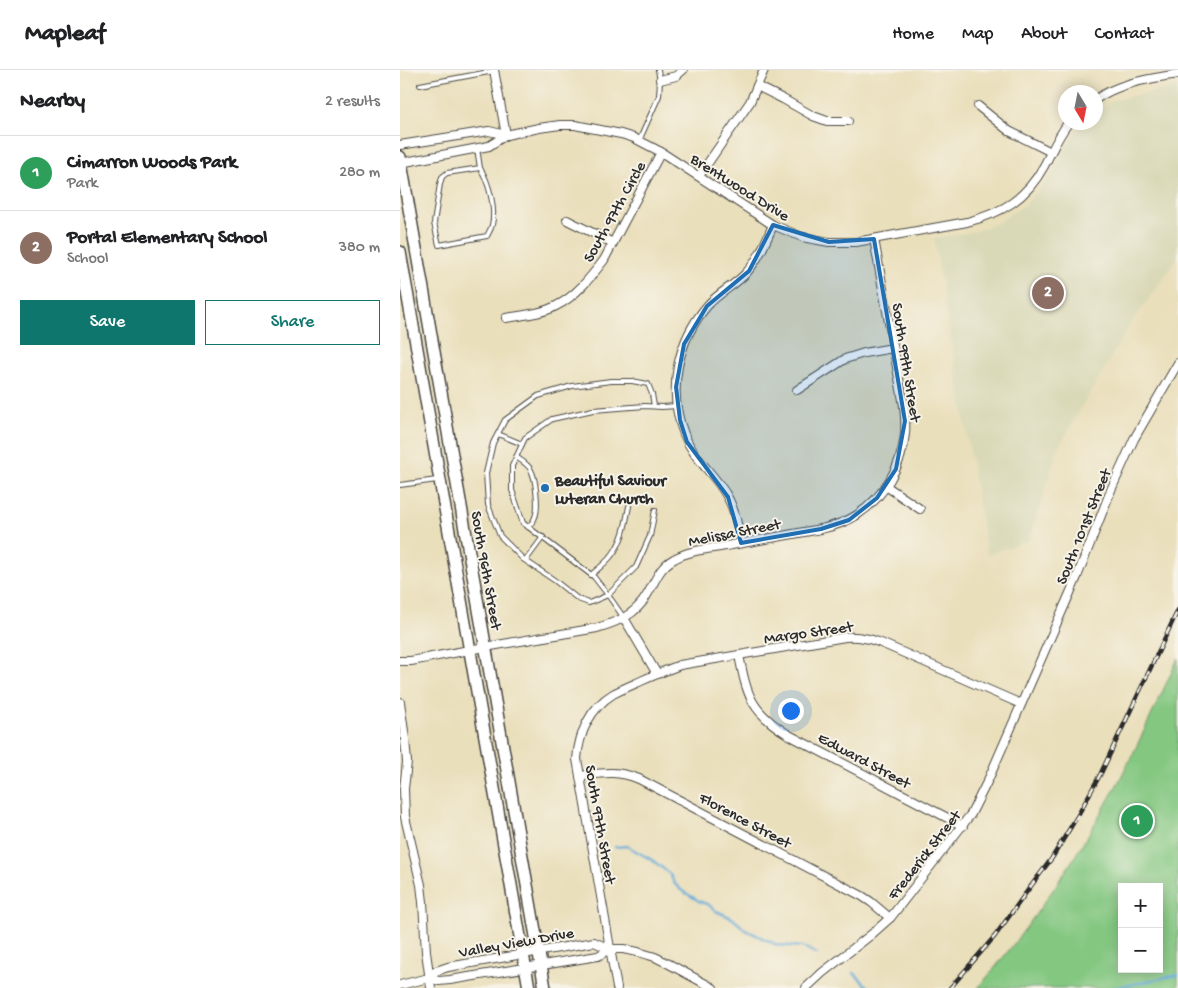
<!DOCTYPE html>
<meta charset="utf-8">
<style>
:root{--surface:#fff;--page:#f6f6f6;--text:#202124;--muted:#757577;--line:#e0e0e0;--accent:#0f766e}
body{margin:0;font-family:"Gochi Hand",sans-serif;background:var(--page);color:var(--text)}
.controls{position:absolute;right:15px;bottom:15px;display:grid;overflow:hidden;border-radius:0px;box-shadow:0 2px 12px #0003}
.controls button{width:45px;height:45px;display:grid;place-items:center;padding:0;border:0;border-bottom:1px solid var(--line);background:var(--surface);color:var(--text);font:25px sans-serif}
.compass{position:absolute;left:658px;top:15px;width:45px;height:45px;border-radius:50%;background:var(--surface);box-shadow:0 2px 12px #0003;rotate:170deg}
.you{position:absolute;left:390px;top:640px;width:18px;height:18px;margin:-12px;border:4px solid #fff;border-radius:50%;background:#1a73e8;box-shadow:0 0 0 8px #1a73e833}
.badge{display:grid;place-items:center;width:32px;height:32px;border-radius:50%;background:var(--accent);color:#fff;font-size:16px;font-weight:700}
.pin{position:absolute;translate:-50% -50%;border:2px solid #fff;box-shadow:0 1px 5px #0006}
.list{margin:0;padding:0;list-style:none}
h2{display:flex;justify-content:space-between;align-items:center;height:65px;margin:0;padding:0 20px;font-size:21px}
h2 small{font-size:16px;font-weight:400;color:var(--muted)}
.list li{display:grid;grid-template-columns:32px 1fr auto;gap:15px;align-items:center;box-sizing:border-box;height:75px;padding:0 20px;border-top:1px solid var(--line)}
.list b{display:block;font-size:19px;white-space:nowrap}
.list p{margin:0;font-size:16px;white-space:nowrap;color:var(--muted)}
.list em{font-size:16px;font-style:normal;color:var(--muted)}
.actions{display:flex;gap:10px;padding:15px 20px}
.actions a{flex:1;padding:11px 0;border:1px solid var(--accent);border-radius:0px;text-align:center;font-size:18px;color:var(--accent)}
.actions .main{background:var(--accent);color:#fff}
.map{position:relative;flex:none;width:778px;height:918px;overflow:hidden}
header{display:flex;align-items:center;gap:30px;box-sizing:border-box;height:70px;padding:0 25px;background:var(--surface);border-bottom:1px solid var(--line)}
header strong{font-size:24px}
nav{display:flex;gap:28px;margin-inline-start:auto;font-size:18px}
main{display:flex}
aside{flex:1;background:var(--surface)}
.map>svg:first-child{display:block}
</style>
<header>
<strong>Mapleaf</strong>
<nav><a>Home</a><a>Map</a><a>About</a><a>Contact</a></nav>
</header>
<main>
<aside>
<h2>Nearby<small>2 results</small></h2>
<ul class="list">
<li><span class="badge" style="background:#2e9e5b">1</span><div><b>Cimarron Woods Park</b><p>Park</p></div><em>280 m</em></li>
<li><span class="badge" style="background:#8d6e63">2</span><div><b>Portal Elementary School</b><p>School</p></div><em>380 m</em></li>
</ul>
<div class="actions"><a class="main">Save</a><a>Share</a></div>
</aside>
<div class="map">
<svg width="778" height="918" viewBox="0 0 778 918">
<rect width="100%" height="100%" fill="#f7f3e8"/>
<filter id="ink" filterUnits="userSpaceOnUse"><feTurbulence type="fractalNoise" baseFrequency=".02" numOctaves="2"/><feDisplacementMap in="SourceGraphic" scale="10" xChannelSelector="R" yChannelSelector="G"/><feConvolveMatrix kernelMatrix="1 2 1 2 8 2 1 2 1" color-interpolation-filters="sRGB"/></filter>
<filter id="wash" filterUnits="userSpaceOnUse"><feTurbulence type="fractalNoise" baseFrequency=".0096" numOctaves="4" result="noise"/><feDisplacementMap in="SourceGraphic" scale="20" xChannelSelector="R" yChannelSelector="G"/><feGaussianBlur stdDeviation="1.12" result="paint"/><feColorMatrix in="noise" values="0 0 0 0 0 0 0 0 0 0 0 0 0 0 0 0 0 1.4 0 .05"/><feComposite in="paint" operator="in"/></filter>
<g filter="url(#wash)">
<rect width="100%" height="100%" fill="#eadfbb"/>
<!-- built -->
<path fill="#d9d9b8" d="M778 17V187L728 258 659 376 629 470 587 485 534 168 576 161 597 153 626 134 650 107 666 76 674 64 684 53 696 52V42L714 30Z"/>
<!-- green -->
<path fill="#83c781" stroke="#577956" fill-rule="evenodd" d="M778 588V918H578C632 855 679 785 719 711 740 671 759 629 778 588ZM722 817H759V899H722Z"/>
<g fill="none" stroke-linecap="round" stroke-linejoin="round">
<!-- stream -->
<g stroke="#5da7d5" stroke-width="2.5">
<path d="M215 777 227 776 252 790 270 804 274 813 281 820 299 831 309 835 316 841 332 848 346 860 377 875 403 877 417 884"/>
<path d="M454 903 469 918"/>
<path d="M713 918 778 905"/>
</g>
</g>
</g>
<g filter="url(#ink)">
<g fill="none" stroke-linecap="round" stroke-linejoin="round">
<defs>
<g id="service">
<path d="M20 15 94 1"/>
<path d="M239 71 259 26 260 10 258 0"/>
<path d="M77 78 80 98 47 103 42 107 40 114 34 153 39 175 87 166C89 162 91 159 92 155 96 139 89 112 80 98"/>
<path d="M254 336 252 324 248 314 232 311H211L172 316 138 326 105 350 93 373 86 403 88 435 100 466 123 489 154 510 178 529 189 533 208 525 194 507 123 453 112 420V396L125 368 152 349 193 340 245 336 262 337 277 336"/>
<path d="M98 364 122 374"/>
<path d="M116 387C122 391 128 394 131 400 136 409 139 438 135 447 134 451 131 454 128 457"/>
<path d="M0 415 37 410"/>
<path d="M126 490 143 467"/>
<path d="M191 505C198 499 206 493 212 485 223 471 226 453 229 436"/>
<path d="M224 548 208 525 236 497 250 466 255 440"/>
</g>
<g id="minor">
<path d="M94 0 106 65"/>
<path d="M260 10 276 6 283 0"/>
<path d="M357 16 383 29 413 46 427 51H448"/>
<path d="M696 29C721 12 749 9 778 4"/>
<path d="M578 36 609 61 651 82"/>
<path d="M0 75 89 61 106 65"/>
<path d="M0 93 89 76 106 65 139 58 160 55H175L221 64 234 68 261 82 373 155 402 167 429 172H456L567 152C602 143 626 129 644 96 652 81 658 66 669 52"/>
<path d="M299 106 350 32 364 0"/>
<path d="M167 150 213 173"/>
<path d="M106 248C123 245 141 244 156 236 175 227 191 207 204 190L261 82"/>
<path d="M397 320 445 289 464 283 493 278"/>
<path d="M486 416 520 439"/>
<path d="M341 473C338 457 335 440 327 426 314 403 294 390 284 364 267 321 277 271 307 236 319 222 336 215 347 202 359 189 366 171 373 155"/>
<path d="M224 548 257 604"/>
<path d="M339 585C347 626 351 642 389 665L563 756"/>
<path d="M0 591H11L85 577 197 558C217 552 236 545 247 525 255 512 259 497 274 489 289 480 309 479 326 476 358 470 389 465 421 459 434 456 446 452 457 445 484 427 502 396 505 364 506 354 505 345 504 336L474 169"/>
<path d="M0 632 5 669 7 692 4 719 5 747 21 815 23 832 26 882 31 918"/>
<path d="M180 706C203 703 217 700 239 709L462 826 471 832 490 848"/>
<path d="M29 908 36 901 48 897 194 872 210 879H223L238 882 255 887 269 894 313 918"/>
<path d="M0 915 29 908 39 911 50 910 198 886 210 879"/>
<path d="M217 918 177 689C179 663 190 638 213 624 222 619 232 615 241 611 254 605 267 600 280 595L445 567C458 566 469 568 481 573L621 634"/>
<path d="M406 918 422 903 472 864 491 847 571 744 589 708 677 507 711 420 734 369 778 293"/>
</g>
<g id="secondary">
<path d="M0 87 145 918"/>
<path d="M0 182 129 918"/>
</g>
</defs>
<!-- service casing -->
<use href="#service" stroke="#484641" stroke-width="6"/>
<!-- minor casing -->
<use href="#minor" stroke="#484641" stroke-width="10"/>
<!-- secondary casing -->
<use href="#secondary" stroke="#484641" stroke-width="14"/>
<!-- service -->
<use href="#service" stroke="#fff" stroke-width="4"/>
<!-- minor -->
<use href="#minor" stroke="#fff" stroke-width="8"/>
<!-- secondary -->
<use href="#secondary" stroke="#fff" stroke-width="11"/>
<defs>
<path id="rail" d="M550 918 595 866 628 820 652 788 678 745 701 703 778 540"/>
</defs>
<!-- rail casing -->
<use href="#rail" stroke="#2b2b2b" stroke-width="4.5"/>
<!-- rail -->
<use href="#rail" stroke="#f7f3e8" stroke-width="2.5" stroke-dasharray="8" stroke-linecap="butt"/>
</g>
</g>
<!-- marked area -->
<path fill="#1f6fb2" fill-opacity="0.2" stroke="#1f6fb2" stroke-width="4" stroke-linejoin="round" d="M373 155 429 172 474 169 505 351 496 399 477 428 449 450 421 459 341 473 328 427 287 372 280 350 276 317 284 274 307 236 349 201Z"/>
<!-- markers -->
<circle fill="#1f6fb2" stroke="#f7f3e8" stroke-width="2" cx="145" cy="418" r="5"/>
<g text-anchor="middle" stroke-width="4" stroke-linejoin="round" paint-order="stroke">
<!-- street labels -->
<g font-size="16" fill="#2b2b2b" stroke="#f7f3e8">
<text transform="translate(341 116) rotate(32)" y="6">Brentwood Drive</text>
<text transform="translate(213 141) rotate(-61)" y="6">South 97th Circle</text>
<text transform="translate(508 292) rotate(81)" y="6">South 99th Street</text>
<text transform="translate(682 456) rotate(-68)" y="6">South 101st Street</text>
<text transform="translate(334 461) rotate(-11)" y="6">Melissa Street</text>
<text transform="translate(88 500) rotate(80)" y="6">South 96th Street</text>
<text transform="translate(408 561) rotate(-8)" y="6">Margo Street</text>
<text transform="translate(465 689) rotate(28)" y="6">Edward Street</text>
<text transform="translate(346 749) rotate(28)" y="6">Florence Street</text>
<text transform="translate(202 754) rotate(80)" y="6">South 97th Street</text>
<text transform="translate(523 784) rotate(-52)" y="6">Frederick Street</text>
<text transform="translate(116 871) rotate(-10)" y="6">Valley View Drive</text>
</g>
<!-- poi labels -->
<g font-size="16" font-weight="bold" fill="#2b2b2b" stroke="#f7f3e8" text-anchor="start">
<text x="155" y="415">Beautiful Saviour<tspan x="155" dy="18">Luteran Church</tspan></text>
</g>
</g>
</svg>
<div class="controls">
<button>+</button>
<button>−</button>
</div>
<svg class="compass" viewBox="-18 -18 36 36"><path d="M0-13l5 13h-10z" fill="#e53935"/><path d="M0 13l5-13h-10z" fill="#757577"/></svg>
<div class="you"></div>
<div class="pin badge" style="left:737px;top:751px;background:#2e9e5b">1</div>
<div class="pin badge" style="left:648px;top:223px;background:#8d6e63">2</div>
</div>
</main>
